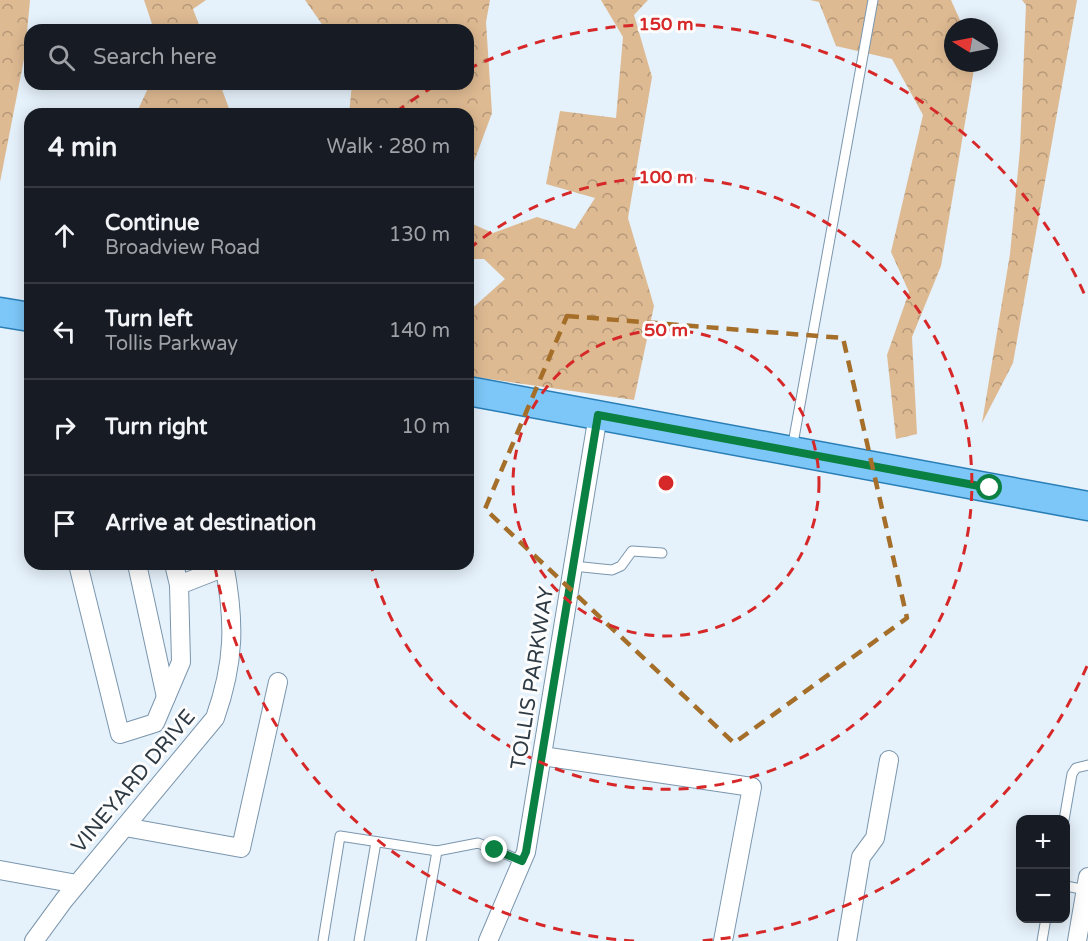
<!DOCTYPE html>
<meta charset="utf-8">
<style>
:root{--surface:#171b24;--page:#242831;--text:#f1f3f6;--muted:#9ea1a6;--line:#363941}
body{margin:0;font-family:"Varela Round",sans-serif;background:var(--page);color:var(--text)}
.controls{position:absolute;right:18px;bottom:18px;display:grid;overflow:hidden;border-radius:12px;box-shadow:0 3px 15px #0003}
.controls button{width:54px;height:54px;display:grid;place-items:center;padding:0;border:0;border-bottom:2px solid var(--line);background:var(--surface);color:var(--text);font:30px sans-serif}
.compass{position:absolute;left:944px;top:18px;width:54px;height:54px;border-radius:50%;background:var(--surface);box-shadow:0 3px 15px #0003;rotate:280deg}
.stop{position:absolute;width:18px;height:18px;margin:-14px;border:4px solid #0b8043;border-radius:50%;background:#fff}
.stop.end{background:#0b8043;border-color:#fff;box-shadow:0 2px 6px #0008}
.list{margin:0;padding:0;list-style:none}
h2{display:flex;justify-content:space-between;align-items:center;height:78px;margin:0;padding:0 24px;font-size:26px}
h2 small{font-size:20px;font-weight:400;color:var(--muted)}
.list li{display:grid;grid-template-columns:39px 1fr auto;gap:18px;align-items:center;box-sizing:border-box;height:96px;padding:0 24px;border-top:2px solid var(--line)}
.list b{display:block;font-size:22px;white-space:nowrap}
.list p{margin:0;font-size:20px;white-space:nowrap;color:var(--muted)}
.list em{font-size:20px;font-style:normal;color:var(--muted)}
.icon{flex:none;width:33px;height:33px;fill:none;stroke:currentColor;stroke-width:2;stroke-linecap:round;stroke-linejoin:round}
.map{position:relative;flex:none;width:1088px;height:941px;overflow:hidden}
.search{position:absolute;background:var(--surface);box-shadow:0 3px 15px #0003;left:24px;top:24px;width:450px;height:66px;display:flex;align-items:center;gap:15px;box-sizing:border-box;padding:0 21px;border-radius:18px;color:var(--muted);font-size:22px}
.panel{position:absolute;background:var(--surface);box-shadow:0 3px 15px #0003;left:24px;top:108px;width:450px;height:462px;border-radius:18px}
.map>svg:first-child{display:block}
</style>
<div class="map">
<svg width="1088" height="941" viewBox="0 0 1088 941">
<defs>
<pattern id="forest-crowns" width="20" height="18" patternUnits="userSpaceOnUse" patternTransform="scale(1.5)"><rect width="20" height="18" fill="#deba92"/><path d="M2 6a3 3 0 1 1 6 0M12 15a3 3 0 1 1 6 0" fill="none" stroke="#b49879"/></pattern>
</defs>
<rect width="100%" height="100%" fill="#e5f1fb"/>
<!-- forest -->
<g fill="url(#forest-crowns)">
<path d="M0 0H30L25 54 0 182Z"/>
<path d="M144 0H206L193 9 201 30H154Z"/>
<path d="M305 0H490L486 22 492 113 468 178V114H349L352 84H468V30H326Z"/>
<path d="M601 0H648L634 15 652 77 628 218 654 306 634 400 468 376V312L505 279 484 259H468V222L493 233 537 217 575 229 595 198 546 184 560 111 616 118 623 37Z"/>
<path d="M810 0H951L963 27H953V63H975L941 266 912 337 917 434 896 439 887 355 909 292 891 252 923 115 892 59 836 46 819 2Z"/>
<path d="M1022 0H1077L1013 363 982 423 1010 254 1020 149 1026 5Z"/>
<path d="M150 84H220L231 114H136Z"/>
</g>
<g fill="none" stroke-linecap="round" stroke-linejoin="round">
<defs>
<g id="service">
<path d="M792 449 873 0"/>
<path d="M573 566 612 570 621 566 632 551 662 553"/>
<path d="M1064 820 1072 774 1076 768 1088 765"/>
<path d="M1066 886 1086 890"/>
<path d="M323 941 340 836 437 851 478 843 522 861"/>
<path d="M359 941 376 842"/>
<path d="M421 941 437 851"/>
<path d="M1042 941 1046 918"/>
</g>
<g id="minor">
<path d="M78 564 120 734 155 723 181 662 179 585 174 564"/>
<path d="M137 564 166 697"/>
<path d="M179 585 225 567"/>
<path d="M542 756 752 787 723 941"/>
<path d="M125 827 241 848 278 682"/>
<path d="M0 870 77 884"/>
<path d="M34 941 64 900 215 718C235 662 235 621 224 564"/>
<path d="M488 941 526 852 598 415"/>
<path d="M847 941 861 857 875 838 889 760"/>
<path d="M1077 941 1088 877"/>
</g>
<g id="primary">
<path d="M0 312 30 317"/>
<path d="M468 391 1088 506"/>
</g>
</defs>
<!-- service casing -->
<use href="#service" stroke="#7b96ad" stroke-width="11"/>
<!-- minor casing -->
<use href="#minor" stroke="#7b96ad" stroke-width="20"/>
<!-- primary casing -->
<use href="#primary" stroke="#297eb6" stroke-width="31"/>
<!-- service -->
<use href="#service" stroke="#fff" stroke-width="9"/>
<!-- minor -->
<use href="#minor" stroke="#fff" stroke-width="18"/>
<!-- primary -->
<use href="#primary" stroke="#7dc7f8" stroke-width="28"/>
</g>
<g fill="none" stroke-linecap="round" stroke-linejoin="round">
<!-- route -->
<path stroke="#0b8043" stroke-width="8" d="M495 850 522 861 526 852 598 415 990 488"/>
</g>
<!-- marked area -->
<path fill="none" stroke="#a56f29" stroke-width="4.5" stroke-dasharray="12 8" stroke-linejoin="round" d="M567 316 843 338 907 618 734 743 485 509Z"/>
<!-- distance rings -->
<g fill="none" stroke="#d62828" stroke-width="3" stroke-dasharray="10 8">
<circle cx="666" cy="483" r="153"/>
<path d="M469 249A306 306 0 1 1 371 565"/>
<path d="M1087 666A459 459 0 0 1 698 941M634 941A459 459 0 0 1 215 567M396 112A459 459 0 0 1 436 85M468 69A459 459 0 0 1 1087 300"/>
</g>
<g text-anchor="middle" stroke-width="6" stroke-linejoin="round" paint-order="stroke">
<!-- street labels -->
<g font-size="21" fill="#2e3a44" stroke="#fdfdfd">
<text transform="translate(532 678) rotate(-81)" y="7">TOLLIS PARKWAY</text>
<text transform="translate(133 781) rotate(-50)" y="7">VINEYARD DRIVE</text>
</g>
</g>
<circle cx="666" cy="483" r="9" fill="#d62828" stroke="#fdfdfd" stroke-width="3"/>
<g font-size="18" text-anchor="middle" font-weight="bold" fill="#d62828" stroke="#fdfdfd" stroke-width="6" stroke-linejoin="round" paint-order="stroke">
<text x="666" y="30">150 m</text>
<text x="666" y="183">100 m</text>
<text x="666" y="336">50 m</text>
</g>
</svg>
<div class="controls">
<button>+</button>
<button>−</button>
</div>
<svg class="compass" viewBox="-18 -18 36 36"><path d="M0-13l5 13h-10z" fill="#e53935"/><path d="M0 13l5-13h-10z" fill="#9ea1a6"/></svg>
<div class="stop" style="left:990px;top:488px"></div>
<div class="stop end" style="left:495px;top:850px"></div>
<div class="search"><svg class="icon" aria-label="search" viewBox="0 0 24 24"><circle cx="10" cy="10" r="6"/><path d="M15 15l6 6"/></svg>Search here</div>
<section class="panel">
<h2>4 min<small>Walk · 280 m</small></h2>
<ul class="list">
<li><svg class="icon" aria-label="ahead" viewBox="0 0 24 24"><path d="M12 20V5M6 11l6-6 6 6"/></svg><div><b>Continue</b><p>Broadview Road</p></div><em>130 m</em></li>
<li><svg class="icon" aria-label="left" viewBox="0 0 24 24"><path d="M17 20v-9H6M10 6l-5 5 5 5"/></svg><div><b>Turn left</b><p>Tollis Parkway</p></div><em>140 m</em></li>
<li><svg class="icon" aria-label="right" viewBox="0 0 24 24"><path d="M7 20v-9h11M14 6l5 5-5 5"/></svg><div><b>Turn right</b></div><em>10 m</em></li>
<li><svg class="icon" aria-label="arrive" viewBox="0 0 24 24"><path d="M6 21V4h12l-3 4 3 4H6"/></svg><div><b>Arrive at destination</b></div></li>
</ul>
</section>
</div>
